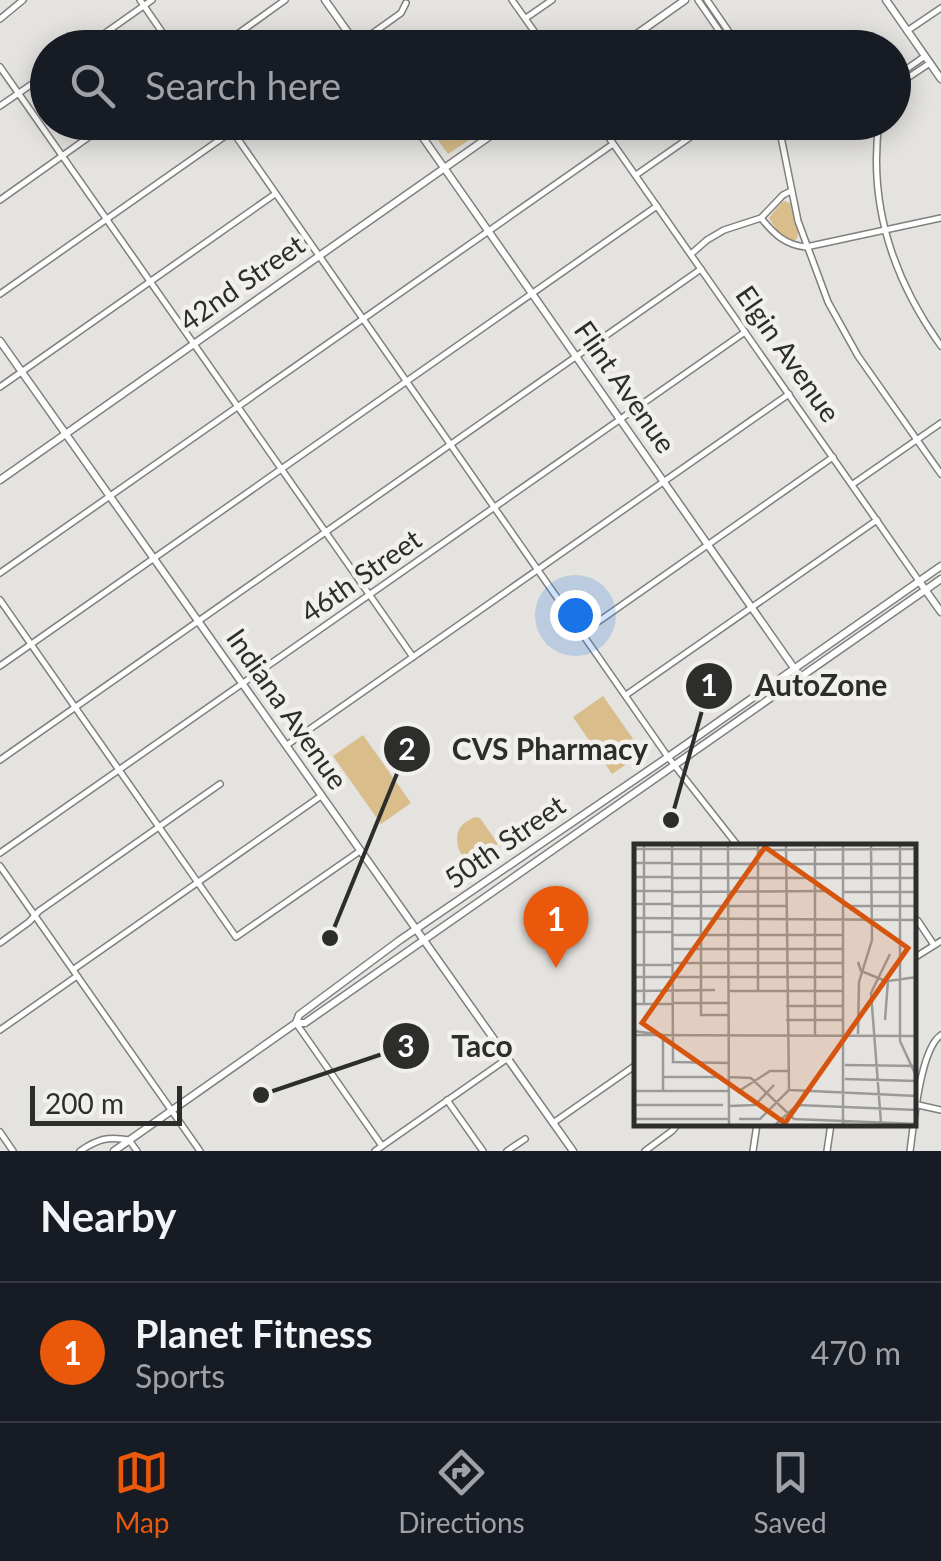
<!DOCTYPE html>
<style>
:root{--surface:#171b24;--page:#20242c;--text:#f1f3f6;--muted:#9ea1a6;--line:#363941;--accent:#ea580c}
body{margin:0;font-family:Lato,sans-serif;background:var(--page);color:var(--text)}
.scale{position:absolute;left:30px;bottom:25px;width:152px;box-sizing:border-box;padding-left:10px;border:5px solid #2d2d2c;border-top:0;font-size:28px;line-height:35px;white-space:nowrap;color:#2d2d2c;-webkit-text-stroke:8px #f2f0ed;paint-order:stroke}
.you{position:absolute;left:575px;top:615px;width:35px;height:35px;margin:-25px;border:8px solid #fff;border-radius:50%;background:#1a73e8;box-shadow:0 0 0 15px #1a73e833}
.badge{display:grid;place-items:center;width:65px;height:65px;border-radius:50%;background:var(--accent);color:#fff;font-size:32px;font-weight:700}
.pin{position:absolute;translate:-50% -82px;filter:drop-shadow(0 2px 5px #0008)}
.pin::after{content:'';position:absolute;top:52px;width:35px;height:30px;background:inherit;clip-path:polygon(0 0,100% 0,50% 100%)}
.list{margin:0;padding:0;list-style:none}
h2{display:flex;justify-content:space-between;align-items:center;height:130px;margin:0;padding:0 40px;font-size:42px}
h2 small{font-size:32px;font-weight:400;color:var(--muted)}
.list li{display:grid;grid-template-columns:65px 1fr auto;gap:30px;align-items:center;box-sizing:border-box;height:140px;padding:0 40px;border-top:2px solid var(--line)}
.list b{display:block;font-size:38px;white-space:nowrap}
.list p{margin:0;font-size:32px;white-space:nowrap;color:var(--muted)}
.list em{font-size:32px;font-style:normal;color:var(--muted)}
.icon{flex:none;width:55px;height:55px;fill:none;stroke:currentColor;stroke-width:2;stroke-linecap:round;stroke-linejoin:round}
.map{position:relative;flex:none;width:941px;height:1151px;overflow:hidden}
.search{position:absolute;background:var(--surface);box-shadow:0 5px 25px #0003;left:30px;right:30px;top:30px;height:110px;display:flex;align-items:center;gap:25px;box-sizing:border-box;padding:0 35px;border-radius:55px;color:var(--muted);font-size:38px}
.sheet{height:270px;background:var(--surface)}
nav{display:flex;justify-content:space-around;align-items:center;box-sizing:border-box;height:140px;border-top:2px solid var(--line);background:var(--surface);font-size:28px;color:var(--muted)}
nav a{display:grid;justify-items:center;gap:5px}
nav .on{color:var(--accent)}
.map>svg:first-child{display:block}
</style>
<div class="map">
<svg width="941" height="1151" viewBox="0 0 941 1151">
<rect width="100%" height="100%" fill="#e4e3e0"/>
<!-- green -->
<g fill="#d9bd8b">
<path d="M449 122 457 123 469 140 448 154 433 133Z"/>
<path d="M785 201 790 203 798 233 797 239 793 241 778 232 769 218 782 202Z"/>
<path d="M603 696 643 753 612 774 573 717Z"/>
<path d="M363 735 411 803 381 824 333 756Z"/>
<path d="M475 817 480 818 498 844C492 848 483 857 476 859 459 864 453 839 460 828 464 822 469 820 475 817Z"/>
</g>
<g fill="none" stroke-linecap="round" stroke-linejoin="round">
<defs>
<g id="minor">
<path d="M140 0 173 48"/>
<path d="M512 0 546 48"/>
<path d="M698 0 731 48"/>
<path d="M707 0 740 48"/>
<path d="M526 18 552 0"/>
<path d="M0 19 23 0"/>
<path d="M907 31 941 8"/>
<path d="M84 48 152 0"/>
<path d="M218 48 285 0"/>
<path d="M352 48 401 13 406 3"/>
<path d="M0 67 413 657"/>
<path d="M894 78 925 56"/>
<path d="M894 87 930 63"/>
<path d="M0 106 48 73"/>
<path d="M226 122 668 757 738 846"/>
<path d="M598 122 919 581"/>
<path d="M778 122 798 221 828 302 858 356 941 474"/>
<path d="M879 122C868 205 893 279 941 346"/>
<path d="M636 175 689 138"/>
<path d="M0 200 110 122"/>
<path d="M761 218C774 234 785 245 806 247L941 218"/>
<path d="M691 254 707 240 724 230 761 218 783 195 791 191"/>
<path d="M0 294 245 122"/>
<path d="M0 387 275 194"/>
<path d="M853 484 941 423"/>
<path d="M0 573 613 144"/>
<path d="M0 600 236 937 360 851"/>
<path d="M582 633 833 457"/>
<path d="M0 666 657 206"/>
<path d="M626 695 877 520"/>
<path d="M287 745 789 394"/>
<path d="M0 760 701 269"/>
<path d="M0 853 745 332"/>
<path d="M0 866 200 1151"/>
<path d="M914 918 918 921 934 945"/>
<path d="M0 943 29 922 39 911 220 784"/>
<path d="M914 958 941 941"/>
<path d="M74 969 321 796"/>
<path d="M296 1023 382 1146"/>
<path d="M0 1030 77 976"/>
<path d="M447 1100 483 1151"/>
<path d="M914 1104 941 1110"/>
<path d="M553 1123 636 1065"/>
<path d="M0 1132 13 1151"/>
<path d="M80 1151C98 1139 108 1136 129 1140L137 1151"/>
<path d="M375 1151 508 1058"/>
<path d="M507 1151 525 1139"/>
<path d="M645 1151 672 1131 678 1124"/>
<path d="M753 1151 757 1124"/>
<path d="M827 1151 831 1124"/>
<path d="M910 1151C914 1124 920 1049 941 1035"/>
</g>
<g id="tertiary">
<path d="M325 0 359 48"/>
<path d="M886 0 941 79"/>
<path d="M617 48 685 0"/>
<path d="M412 122 801 678"/>
<path d="M0 480 510 122"/>
<path d="M919 581 941 612"/>
</g>
<g id="secondary">
<path d="M0 341 573 1151"/>
<path d="M296 1023 299 1015 400 940 668 757 941 566"/>
<path d="M114 1151 296 1023H305L941 579"/>
</g>
</defs>
<!-- minor casing -->
<use href="#minor" stroke="#807f7d" stroke-width="8"/>
<!-- tertiary casing -->
<use href="#tertiary" stroke="#807f7d" stroke-width="9"/>
<!-- secondary casing -->
<use href="#secondary" stroke="#807f7d" stroke-width="9"/>
<!-- minor -->
<use href="#minor" stroke="#fff" stroke-width="5"/>
<!-- tertiary -->
<use href="#tertiary" stroke="#fff" stroke-width="6"/>
<!-- secondary -->
<use href="#secondary" stroke="#fff" stroke-width="6"/>
</g>
<g text-anchor="middle" stroke-width="9" stroke-linejoin="round" paint-order="stroke">
<!-- street labels -->
<g font-size="28" fill="#2d2d2c" stroke="#f2f0ed">
<text transform="translate(242 283) rotate(-35)" y="10">42nd Street</text>
<text transform="translate(788 354) rotate(55)" y="10">Elgin Avenue</text>
<text transform="translate(625 387) rotate(55)" y="10">Flint Avenue</text>
<text transform="translate(361 576) rotate(-35)" y="10">46th Street</text>
<text transform="translate(287 709) rotate(55)" y="10">Indiana Avenue</text>
<text transform="translate(505 842) rotate(-35)" y="10">50th Street</text>
</g>
</g>
<!-- overview -->
<g transform="translate(634 844)">
<rect width="282" height="282" fill="#e4e3e0"/>
<path fill="none" stroke="#9b9a98" stroke-width="2.5" d="M10 1V160M38 1 39 218 95 219M67 1V171H95M94 1 95 282M124 1V147M181 1V192M209 1V282M266 1V197L283 234M0 5H124M124 6 283 5M0 19H38M38 20H283M0 33H38M38 34H283M0 47H38M38 48 192 47M209 48H283M0 60H38M39 62H152M209 62H283M0 74 283 76M0 88H39M39 91H209M39 105H209M224 118 227 127 254 138M39 119H209M0 121H39M0 133H209M0 147 81 146M95 147H209M39 159H95M0 160H39M152 162H209M152 176H209M251 176 254 137 283 133M0 187 29 191V247M224 190 225 138 238 96 237 1M0 191 283 192M211 221 283 222M29 233H89M95 233 117 234 160 275 283 280M211 235 283 237M156 246 283 252M0 247H95M105 247 136 227H154M0 261H89M95 262 121 261 140 241M0 275H95M105 275H126L155 246 152 1M247 279 237 149 256 110M140 282 163 261 283 266"/>
<path fill="#d5550f" fill-opacity="0.15" stroke="#d5550f" stroke-width="5" d="M131 3 274 104 151 279 8 179Z"/>
<rect width="282" height="282" fill="none" stroke="#2d2d2c" stroke-width="5"/>
</g>
<!-- callouts -->
<path fill="none" stroke="#2d2d2c" stroke-width="4" d="M671 820L709 686M330 938L407 749M261 1095L406 1046"/>
<g fill="#2d2d2c" stroke="#f2f0ed" stroke-width="4">
<circle cx="671" cy="820" r="10"/>
<circle cx="330" cy="938" r="10"/>
<circle cx="261" cy="1095" r="10"/>
<circle cx="709" cy="686" r="25"/>
<circle cx="407" cy="749" r="25"/>
<circle cx="406" cy="1046" r="25"/>
</g>
<g font-size="30" text-anchor="middle" font-weight="bold" fill="#fff">
<text x="709" y="696">1</text>
<text x="407" y="760">2</text>
<text x="406" y="1057">3</text>
</g>
<g font-size="30" text-anchor="middle" font-weight="bold" fill="#2d2d2c" stroke="#f2f0ed" stroke-width="9" stroke-linejoin="round" paint-order="stroke">
<text x="821" y="696">AutoZone</text>
<text x="550" y="760">CVS Pharmacy</text>
<text x="482" y="1057">Taco</text>
</g>
</svg>
<div class="scale">200 m</div>
<div class="you"></div>
<div class="pin badge" style="left:556px;top:968px">1</div>
<div class="search"><svg class="icon" aria-label="search" viewBox="0 0 24 24"><circle cx="10" cy="10" r="6"/><path d="M15 15l6 6"/></svg>Search here</div>
</div>
<section class="sheet">
<h2>Nearby<small></small></h2>
<ul class="list">
<li><span class="badge">1</span><div><b>Planet Fitness</b><p>Sports</p></div><em>470 m</em></li>
</ul>
</section>
<nav>
<a class="on"><svg class="icon" aria-label="map" viewBox="0 0 24 24"><path d="M3 6l6-2 6 2 6-2v14l-6 2-6-2-6 2zM9 4v14M15 6v14"/></svg>Map</a>
<a><svg class="icon" aria-label="directions" viewBox="0 0 24 24"><path d="M12 3l9 9-9 9-9-9zM9 14v-3h6M13 9l2 2-2 2"/></svg>Directions</a>
<a><svg class="icon" aria-label="saved" viewBox="0 0 24 24"><path d="M7 4h10v16l-5-4-5 4z"/></svg>Saved</a>
</nav>
